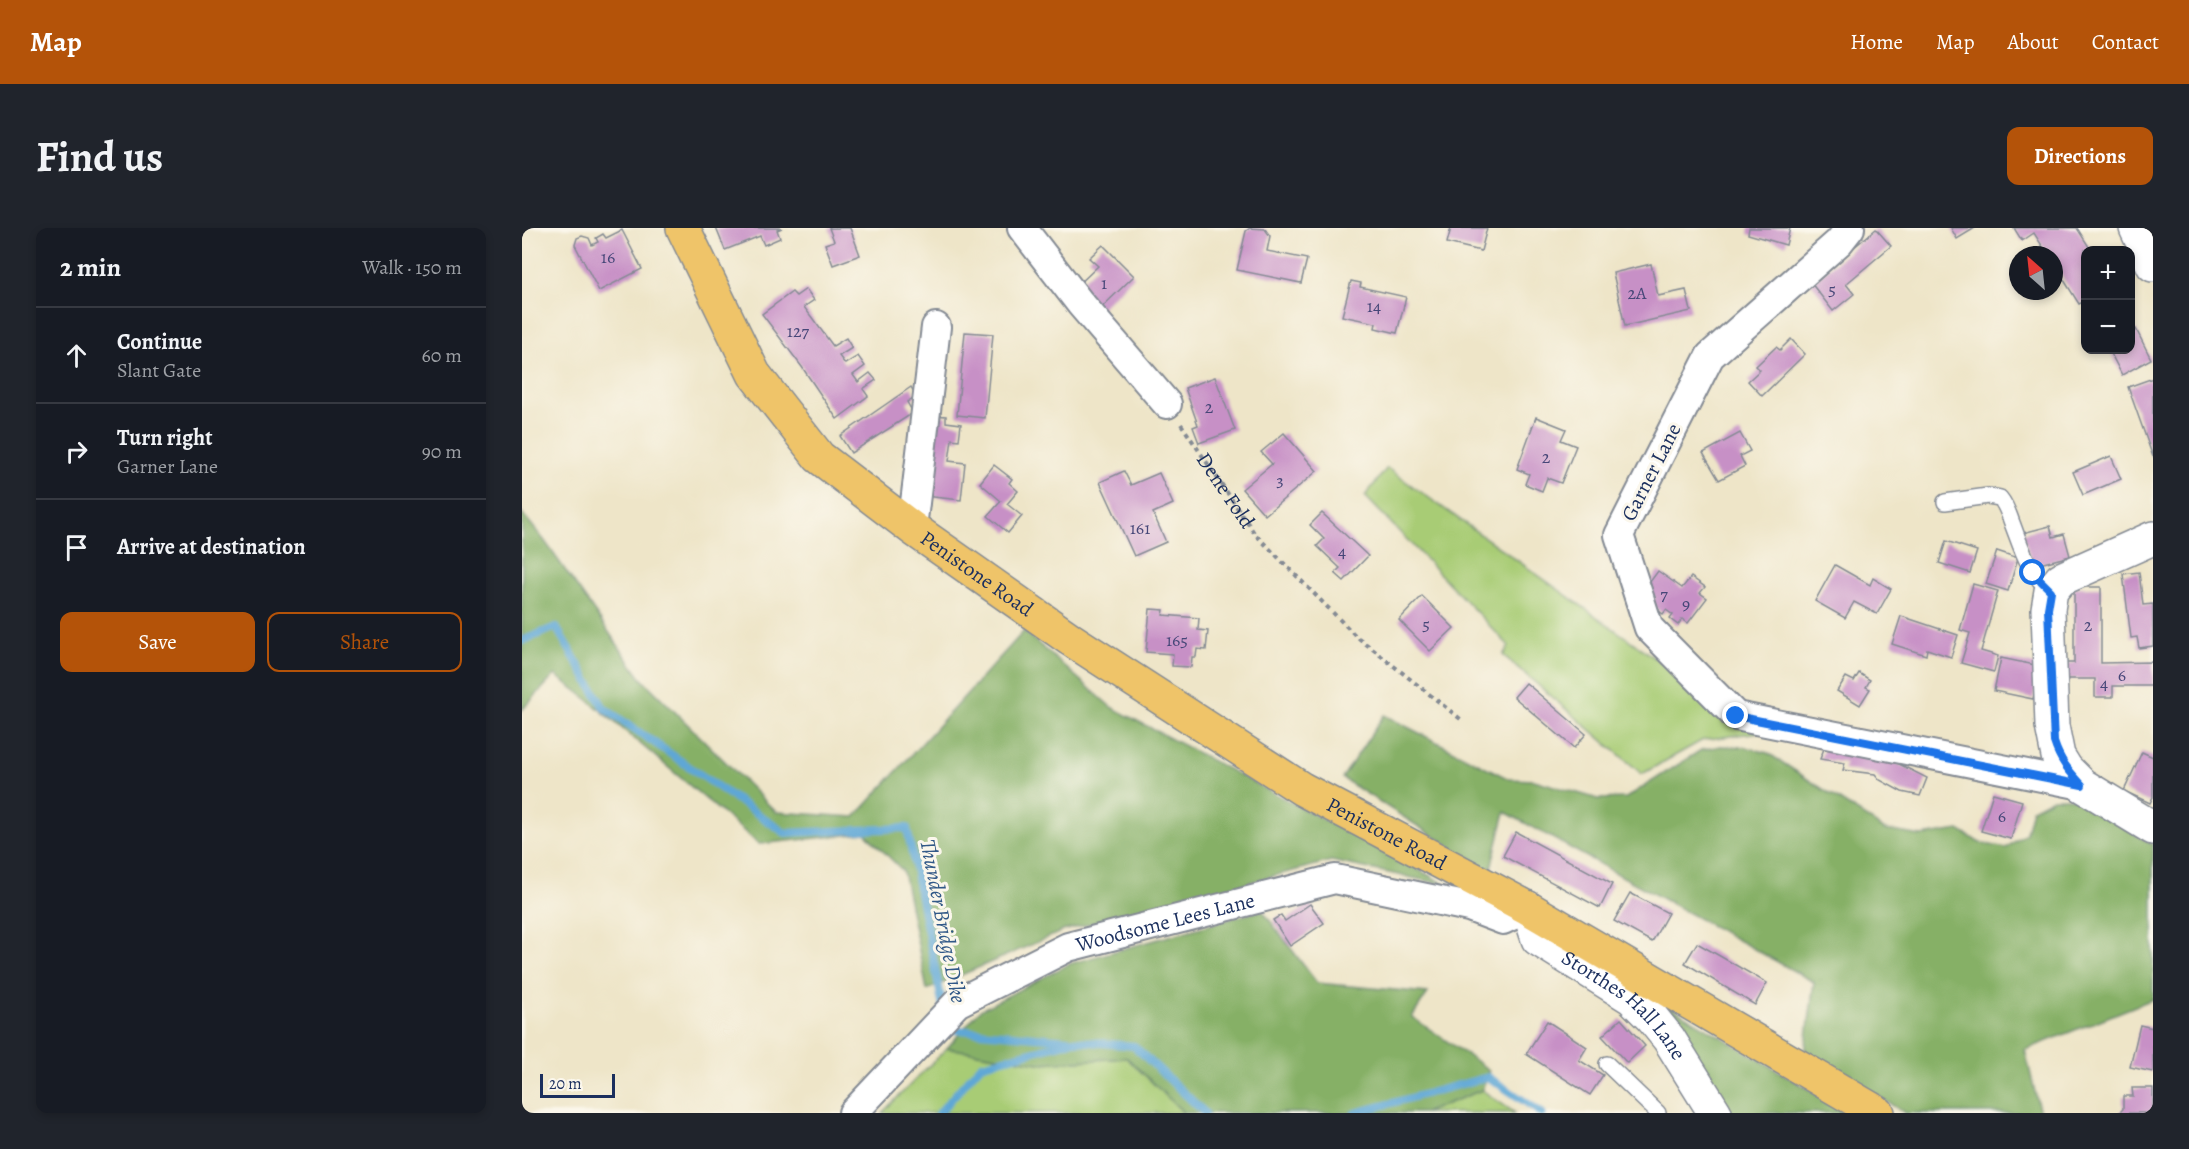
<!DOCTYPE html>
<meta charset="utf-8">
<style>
:root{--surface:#171b24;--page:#20242c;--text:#f1f3f6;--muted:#9ea1a6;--line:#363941;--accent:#b45309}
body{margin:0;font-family:Alegreya,serif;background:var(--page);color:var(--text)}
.controls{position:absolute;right:18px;top:18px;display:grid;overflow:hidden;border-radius:12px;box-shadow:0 3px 9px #0003}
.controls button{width:54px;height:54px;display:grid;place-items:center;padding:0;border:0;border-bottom:2px solid var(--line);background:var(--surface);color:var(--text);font:30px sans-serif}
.compass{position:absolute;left:1487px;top:18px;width:54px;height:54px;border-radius:50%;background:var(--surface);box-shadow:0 3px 9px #0003;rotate:333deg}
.scale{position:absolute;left:18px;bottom:15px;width:75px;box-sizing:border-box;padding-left:6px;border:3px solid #1b2f5e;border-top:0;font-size:16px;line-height:21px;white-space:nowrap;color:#1b2f5e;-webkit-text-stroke:4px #fbf7ec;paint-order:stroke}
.stop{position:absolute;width:18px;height:18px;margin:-14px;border:4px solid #1a73e8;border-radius:50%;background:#fff}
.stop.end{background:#1a73e8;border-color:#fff;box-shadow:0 2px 6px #0008}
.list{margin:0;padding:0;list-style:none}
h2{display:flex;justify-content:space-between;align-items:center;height:78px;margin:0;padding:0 24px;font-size:26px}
h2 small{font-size:20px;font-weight:400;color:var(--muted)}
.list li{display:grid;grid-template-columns:39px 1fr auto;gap:18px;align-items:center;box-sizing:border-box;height:96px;padding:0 24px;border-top:2px solid var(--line)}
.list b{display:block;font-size:22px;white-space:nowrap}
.list p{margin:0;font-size:20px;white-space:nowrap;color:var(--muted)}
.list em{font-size:20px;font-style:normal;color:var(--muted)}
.actions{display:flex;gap:12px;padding:18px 24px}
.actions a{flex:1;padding:14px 0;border:2px solid var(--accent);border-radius:12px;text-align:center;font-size:21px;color:var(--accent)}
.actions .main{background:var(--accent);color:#fff}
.icon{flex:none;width:33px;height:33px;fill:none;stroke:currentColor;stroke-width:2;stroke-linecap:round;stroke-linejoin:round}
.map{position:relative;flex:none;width:1631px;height:885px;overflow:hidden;border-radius:12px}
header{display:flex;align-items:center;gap:36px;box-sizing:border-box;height:84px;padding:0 30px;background:var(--accent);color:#fff}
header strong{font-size:28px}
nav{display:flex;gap:33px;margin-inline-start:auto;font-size:21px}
.intro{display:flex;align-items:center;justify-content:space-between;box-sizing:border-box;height:144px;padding:0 36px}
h1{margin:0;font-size:42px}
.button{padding:15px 27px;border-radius:12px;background:var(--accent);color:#fff;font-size:21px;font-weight:700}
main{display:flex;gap:36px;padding:0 36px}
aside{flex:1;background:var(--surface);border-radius:12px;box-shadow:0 3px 9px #0003}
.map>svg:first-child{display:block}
</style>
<header>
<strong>Map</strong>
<nav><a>Home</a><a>Map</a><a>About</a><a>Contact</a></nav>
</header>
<div class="intro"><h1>Find us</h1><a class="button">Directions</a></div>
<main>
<aside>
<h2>2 min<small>Walk · 150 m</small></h2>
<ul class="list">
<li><svg class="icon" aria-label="ahead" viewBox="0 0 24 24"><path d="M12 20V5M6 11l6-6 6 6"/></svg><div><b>Continue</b><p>Slant Gate</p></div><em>60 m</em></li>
<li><svg class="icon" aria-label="right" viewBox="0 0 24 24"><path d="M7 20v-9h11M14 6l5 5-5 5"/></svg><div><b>Turn right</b><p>Garner Lane</p></div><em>90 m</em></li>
<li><svg class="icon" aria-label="arrive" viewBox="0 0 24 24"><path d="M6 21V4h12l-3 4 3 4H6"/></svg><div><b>Arrive at destination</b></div></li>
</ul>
<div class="actions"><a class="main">Save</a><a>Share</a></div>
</aside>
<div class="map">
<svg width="1631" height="885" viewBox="0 0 1631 885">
<rect width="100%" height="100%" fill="#fbf7ec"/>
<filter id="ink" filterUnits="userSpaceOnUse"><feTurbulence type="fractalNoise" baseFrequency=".0167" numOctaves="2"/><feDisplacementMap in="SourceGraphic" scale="12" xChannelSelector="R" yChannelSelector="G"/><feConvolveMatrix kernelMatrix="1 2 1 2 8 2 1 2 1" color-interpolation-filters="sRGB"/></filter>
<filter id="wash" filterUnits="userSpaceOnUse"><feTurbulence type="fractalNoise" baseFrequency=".008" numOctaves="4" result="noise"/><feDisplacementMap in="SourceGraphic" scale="24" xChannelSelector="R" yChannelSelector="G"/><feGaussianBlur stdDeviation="1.35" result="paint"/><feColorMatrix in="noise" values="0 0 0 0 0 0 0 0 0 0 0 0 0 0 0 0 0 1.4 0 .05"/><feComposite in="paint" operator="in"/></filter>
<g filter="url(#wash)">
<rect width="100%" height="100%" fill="#eee5c8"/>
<!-- green -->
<g fill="#a8cc75" stroke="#627e6a" stroke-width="1.5">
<path d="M865 240 1237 504 1181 512 1120 546 981 427 987 418 843 268Z"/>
<path d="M425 820 517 835 605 830 662 885H360Z"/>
<path d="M960 862 993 885H902Z"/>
</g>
<!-- forest -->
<g fill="#86b066" stroke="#507062" stroke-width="1.5">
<path d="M0 285 22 312 119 450 254 584 333 589 502 403 589 479 925 657 809 633 541 703 405 762 381 643 343 605 237 616 64 470 33 447 0 482Z"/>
<path d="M862 487 987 551 1012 552 1076 571 1104 570 1179 522 1198 518 1223 519 1246 525 1363 602 1400 608 1437 602 1458 615 1484 620 1504 605 1510 581 1531 570H1554L1631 617V771L1503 822 1518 885H1383L1283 824 1292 754 983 584 968 644 820 550Z"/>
<path d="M740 682 795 755 906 765 890 789 967 842 960 862 902 885H662L605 830 517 835 425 820 458 782 547 736Z"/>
<path d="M1122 763 1327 885H1208Z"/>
</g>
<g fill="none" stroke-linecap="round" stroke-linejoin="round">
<!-- stream -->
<g stroke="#5ea7d5" stroke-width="8">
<path d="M0 413 34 399 82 480 263 605 385 600 421 779"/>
<path d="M424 797 425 801 612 818 683 885"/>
<path d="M417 885 459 837 547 814"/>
<path d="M833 885 966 849 1020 885"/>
</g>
</g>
<g id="blocks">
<!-- building -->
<g fill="#c790c6">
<path d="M194 0H260L255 2 258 10 242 17 238 8 203 22Z"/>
<path d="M307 0H328L338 27 311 37 303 16 312 13Z"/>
<path d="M728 0 743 1 748 8 745 23 785 31 779 55 715 42 724 3Z"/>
<path d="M929 0H965L959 23 925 15Z"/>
<path d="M1227 0H1268L1264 17 1226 6Z"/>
<path d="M1429 0H1453L1435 11Z"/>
<path d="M1492 0H1555L1569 22H1563V73L1557 76 1532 36V27H1526L1512 5 1500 13Z"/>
<path d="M1354 1 1369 18 1324 56 1332 66 1311 83 1289 55Z"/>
<path d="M100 2 120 41 77 63 53 17 55 10 60 8 67 10 70 17 76 14 74 10 81 6 84 10Z"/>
<path d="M581 17 612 48 574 85 552 61 576 38 567 30Z"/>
<path d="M1129 36 1136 68 1164 62 1169 83 1103 98 1091 45Z"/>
<path d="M829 53 839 55 838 59 884 69 875 105 853 100 854 95 820 88Z"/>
<path d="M284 61 292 72 282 79 311 118 324 110 330 120 317 128 323 136 336 128 343 138 331 147 336 154 348 145 354 152 341 161 346 168 315 191 280 139 240 86 270 64 274 68Z"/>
<path d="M1614 101 1629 131 1600 147 1587 122H1608V104Z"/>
<path d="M443 104 471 106 463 190 435 187Z"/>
<path d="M1269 111 1283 126 1240 168 1226 153 1238 142 1234 138 1254 119 1258 122Z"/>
<path d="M693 149 713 202 677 215 671 199 676 197 663 160Z"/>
<path d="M1631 150V229L1606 159Z"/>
<path d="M389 159 394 168 385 174 391 185 329 225 318 208Z"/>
<path d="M410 187 424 188V194L439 196 437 212 430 211 427 233 443 235 439 272 402 268Z"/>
<path d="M1014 189 1044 201 1039 212 1054 218 1039 255 1025 250 1020 263 1003 256 1007 246 995 241Z"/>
<path d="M762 205 795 243 743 287 720 261 750 236 739 224Z"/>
<path d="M1218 205 1228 223 1218 228 1223 238 1197 252 1181 225Z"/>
<path d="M1589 228 1599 251 1561 267 1551 244Z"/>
<path d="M472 237 490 251 487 255 496 263 485 276 500 288 486 305 466 288 479 273 458 255Z"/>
<path d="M602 243 609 257 637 245 651 276 631 285 644 314 612 328 578 254Z"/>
<path d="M800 285 846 328 822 353 813 345 818 340 795 318 802 311 788 297Z"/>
<path d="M1528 298 1531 309 1542 306 1548 328 1510 338 1501 305Z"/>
<path d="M1424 313 1455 323 1448 345 1417 335Z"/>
<path d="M1475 323 1496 330 1486 363 1464 356Z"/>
<path d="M1313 337 1348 357 1351 350 1369 361 1355 386 1332 374 1323 390 1293 373Z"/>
<path d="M1136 343 1160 360 1169 349 1183 359 1178 365 1185 370 1166 395 1160 391 1156 397 1148 391 1151 387 1144 382 1141 386 1128 376 1133 370 1122 362Z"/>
<path d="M1617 344 1621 377 1631 376V418L1617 420 1615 409 1609 410 1601 346Z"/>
<path d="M1451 356 1476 363 1459 423 1476 428 1472 444 1439 435 1448 405 1438 402Z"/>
<path d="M1552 359H1579V435L1631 434V458H1591V469H1573V451H1541V435H1552Z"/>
<path d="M900 368 932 400 908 423 877 392Z"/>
<path d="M628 381 642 382 641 387 677 390 676 402 686 403 684 422 675 421 674 429H670L669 439 650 438 651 426 624 424Z"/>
<path d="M1379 388 1436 407 1429 429 1405 421 1404 427 1370 416Z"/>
<path d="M1479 430 1518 438 1511 471 1472 463Z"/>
<path d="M1337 445 1348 452 1344 459 1348 461 1338 477 1315 463 1324 449 1332 453Z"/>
<path d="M1004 455 1064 506 1052 520 992 469Z"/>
<path d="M1307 508 1365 530 1405 550 1398 568 1380 564 1358 552 1353 546 1321 542 1323 535 1298 531Z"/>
<path d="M1620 524 1631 529V569L1628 575 1602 563Z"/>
<path d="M1471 565 1500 573 1489 611 1459 603Z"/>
<path d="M994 604 1090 656 1078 680 981 628Z"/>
<path d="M1108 665 1146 685 1130 714 1092 693Z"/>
<path d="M788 676 802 695 768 718 751 692 759 687 763 693Z"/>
<path d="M1175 715 1245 755 1233 777 1163 735Z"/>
<path d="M1099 791 1123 818 1105 835 1080 808Z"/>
<path d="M1025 793 1065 819 1057 832 1081 847 1068 867 1004 826Z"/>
<path d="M1618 797 1631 800V844L1608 839Z"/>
<path d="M1610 860H1631V885H1597L1601 881V868H1611Z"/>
</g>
</g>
</g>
<g filter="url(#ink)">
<use href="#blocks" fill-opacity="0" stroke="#848a93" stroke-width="1.5"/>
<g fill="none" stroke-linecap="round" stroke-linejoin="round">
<defs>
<g id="service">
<path d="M1423 274 1466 268 1478 270C1484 277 1487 286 1490 295 1500 321 1506 345 1529 363"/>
<path d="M1085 836 1136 885"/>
</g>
<g id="minor">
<path d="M500 0 558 75 645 176"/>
<path d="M1328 0 1317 14 1188 128 1097 307 1127 400 1214 488 1560 557"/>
<path d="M390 300 414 99"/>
<path id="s2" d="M331 885 435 775 546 719 813 651 947 679 981 692 1006 680"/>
</g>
<g id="tertiary">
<path d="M1614 0 1631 37"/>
<path d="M1631 310 1539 351 1529 363 1526 381 1530 498 1536 528 1544 541 1560 557 1631 600"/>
<path id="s3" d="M1006 680 1016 711 1110 770 1130 790 1147 811 1193 885"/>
</g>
<g id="trunk">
<path id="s4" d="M161 0 232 146 297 229 390 300 548 411 780 561 1006 680 1356 885"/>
</g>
</defs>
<!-- service casing -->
<use href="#service" stroke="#848a93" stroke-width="18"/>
<!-- minor casing -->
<use href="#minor" stroke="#848a93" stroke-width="32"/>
<!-- tertiary casing -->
<use href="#tertiary" stroke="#848a93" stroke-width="36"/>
<!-- trunk casing -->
<use href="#trunk" stroke="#848a93" stroke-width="36"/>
<!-- path -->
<path stroke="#848a93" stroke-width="4" stroke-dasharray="4.5 4.5" stroke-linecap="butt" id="s1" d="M659 196 733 306 834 408 941 493"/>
<!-- service -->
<use href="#service" stroke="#fff" stroke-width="15"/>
<!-- minor -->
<use href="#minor" stroke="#fff" stroke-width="28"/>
<!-- tertiary -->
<use href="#tertiary" stroke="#fff" stroke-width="33"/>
<!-- trunk -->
<use href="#trunk" stroke="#efc469" stroke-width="33"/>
</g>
</g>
<g fill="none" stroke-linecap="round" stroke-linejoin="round" filter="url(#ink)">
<!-- route -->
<path stroke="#1a73e8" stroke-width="8" d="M1214 488 1560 557C1547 543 1538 533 1532 514L1526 381 1529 363 1511 345"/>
</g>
<g text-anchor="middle" stroke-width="6" stroke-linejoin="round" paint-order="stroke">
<!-- number labels -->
<g font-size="18" fill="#464778">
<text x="86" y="35">16</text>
<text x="582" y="61">1</text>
<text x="1310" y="67">5</text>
<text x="1115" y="71">2A</text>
<text x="852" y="84">14</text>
<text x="276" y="109">127</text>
<text x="687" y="185">2</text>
<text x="1024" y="235">2</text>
<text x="758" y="258">3</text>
<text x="618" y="306">161</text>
<text x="820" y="329">4</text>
<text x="1142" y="372">7</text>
<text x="1164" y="382">9</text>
<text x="904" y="402">5</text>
<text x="1566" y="403">2</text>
<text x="655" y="418">165</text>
<text x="1600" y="453">6</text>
<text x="1582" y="461">4</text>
<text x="1480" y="594">6</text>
</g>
<!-- street labels -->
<g font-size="21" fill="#1b2f5e" stroke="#fbf7ec">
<text transform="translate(1129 244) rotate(-63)" y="7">Garner Lane</text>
<text dy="7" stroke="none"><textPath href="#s1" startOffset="80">Dene Fold</textPath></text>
<text dy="7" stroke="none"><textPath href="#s4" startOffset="464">Penistone Road</textPath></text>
<text dy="7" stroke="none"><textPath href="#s4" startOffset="950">Penistone Road</textPath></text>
<text dy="7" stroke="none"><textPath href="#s2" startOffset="376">Woodsome Lees Lane</textPath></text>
<text dy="7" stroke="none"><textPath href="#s3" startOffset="142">Storthes Hall Lane</textPath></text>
</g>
<!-- water labels -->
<g font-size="22" font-style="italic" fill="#325988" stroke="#fbf7ec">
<text transform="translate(422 693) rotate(79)" y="8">Thunder Bridge Dike</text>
</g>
</g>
</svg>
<div class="controls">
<button>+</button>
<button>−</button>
</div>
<svg class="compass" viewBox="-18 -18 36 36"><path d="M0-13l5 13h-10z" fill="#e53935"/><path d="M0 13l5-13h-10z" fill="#9ea1a6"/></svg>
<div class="scale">20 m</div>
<div class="stop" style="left:1511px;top:345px"></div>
<div class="stop end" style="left:1214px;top:488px"></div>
</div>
</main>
